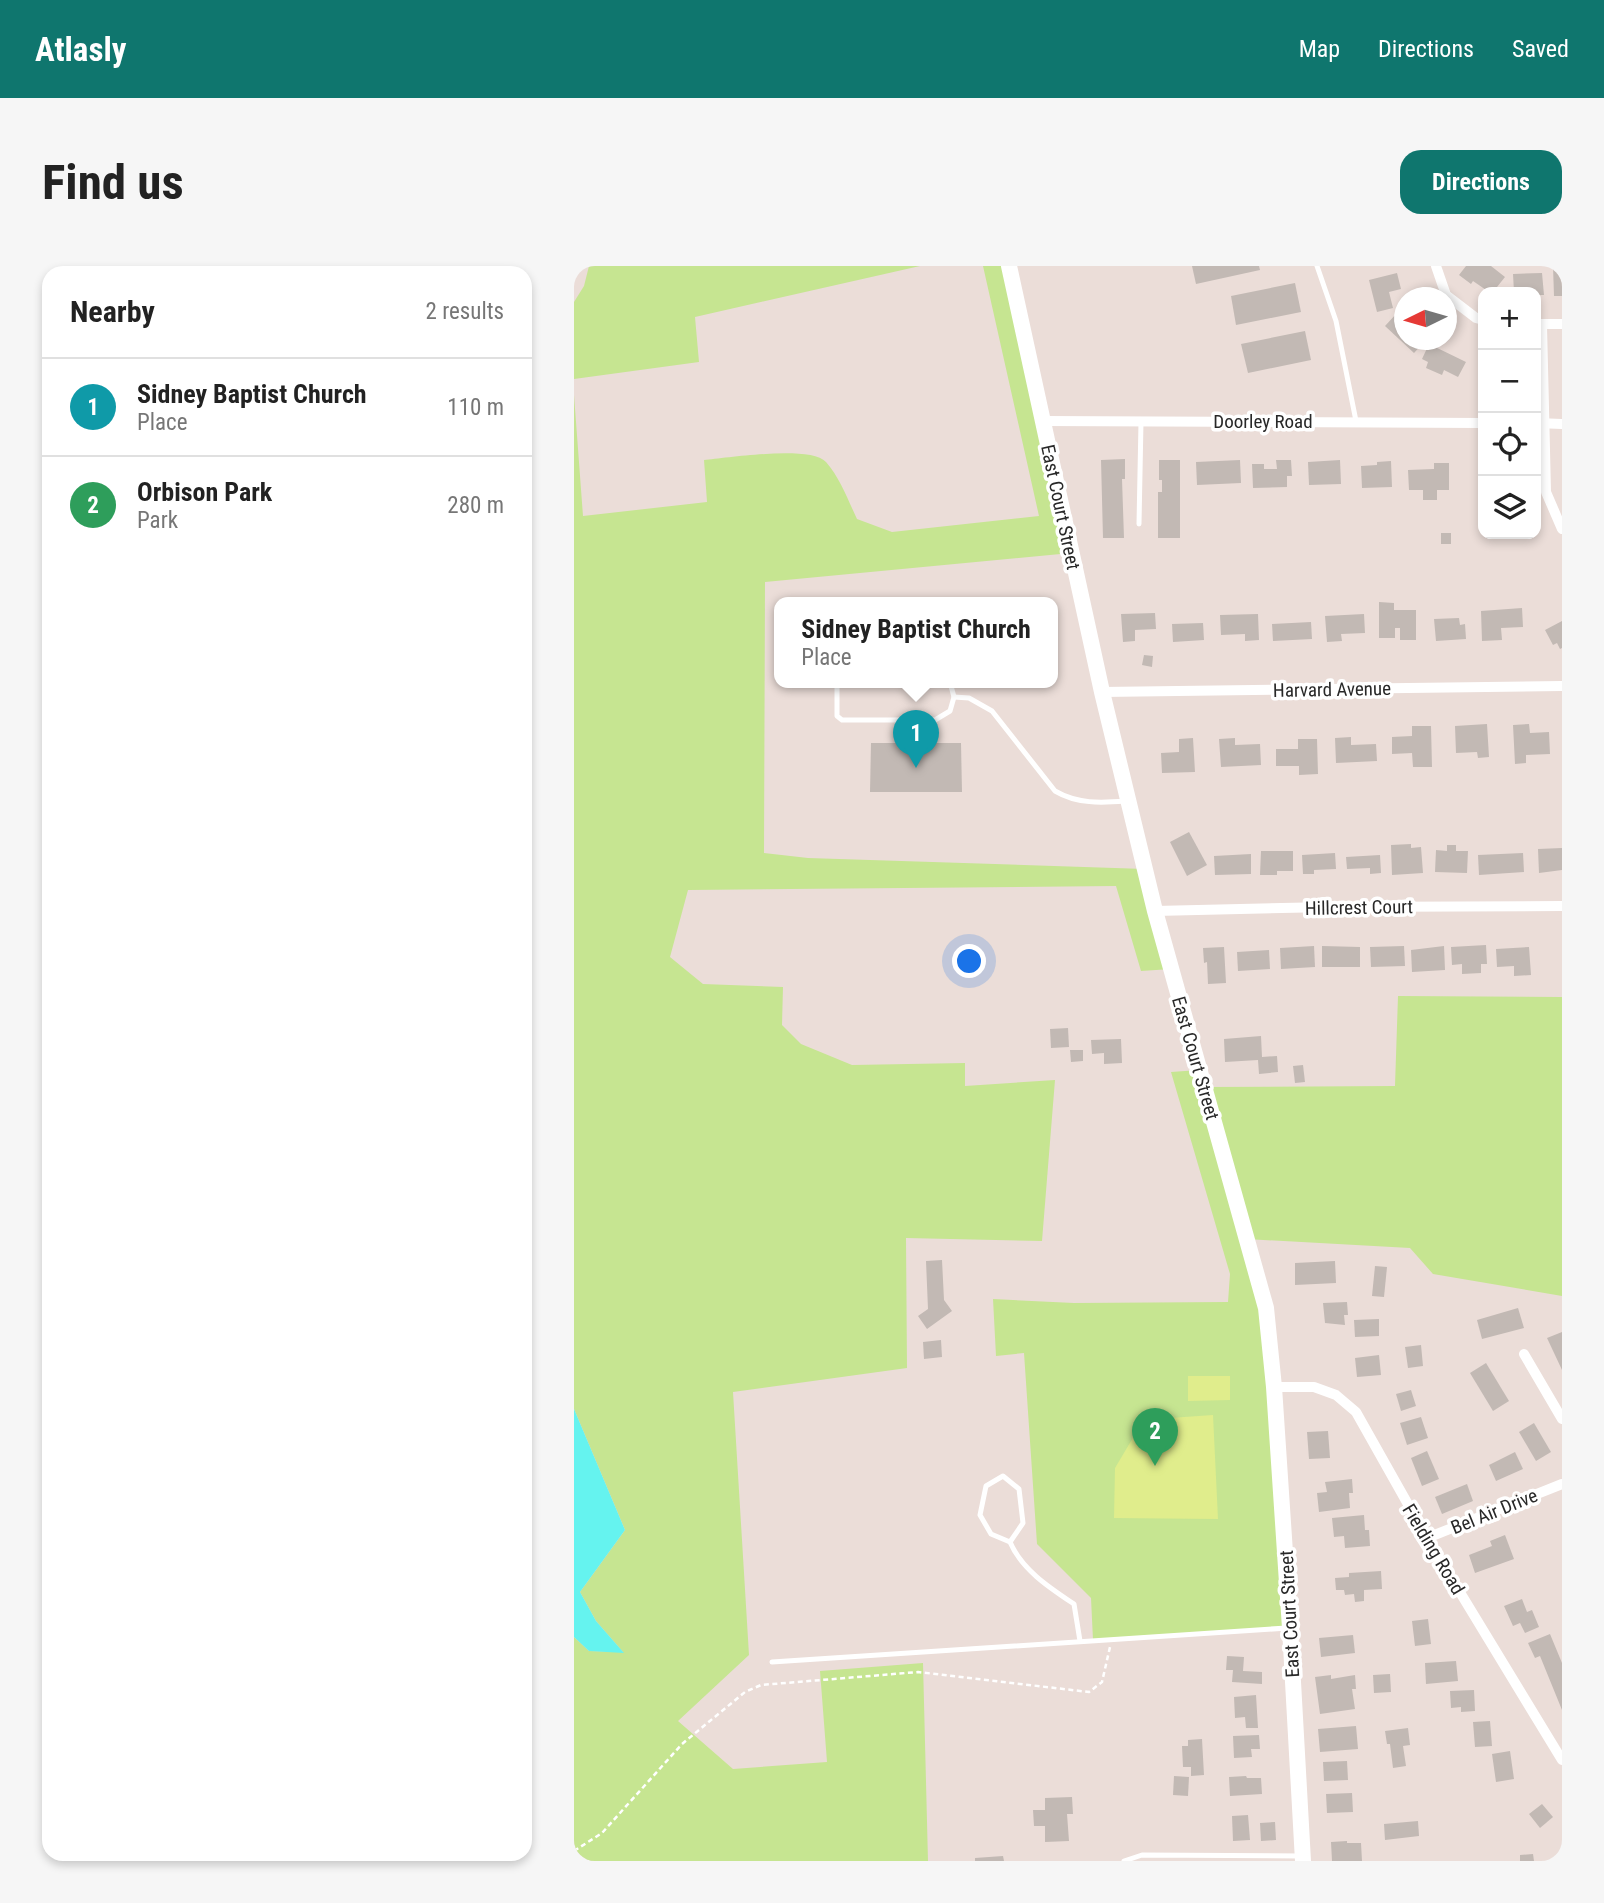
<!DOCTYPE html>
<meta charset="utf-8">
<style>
:root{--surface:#fff;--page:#f6f6f6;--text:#222;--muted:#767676;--line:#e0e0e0;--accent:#0f766e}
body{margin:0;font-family:"Roboto Condensed",sans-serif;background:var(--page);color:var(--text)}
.controls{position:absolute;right:21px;top:21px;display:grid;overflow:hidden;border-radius:14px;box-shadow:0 4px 10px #0003}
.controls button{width:63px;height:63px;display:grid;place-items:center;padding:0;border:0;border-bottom:2px solid var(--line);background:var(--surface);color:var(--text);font:35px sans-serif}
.compass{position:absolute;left:820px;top:21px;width:63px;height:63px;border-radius:50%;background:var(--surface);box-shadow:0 4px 10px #0003;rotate:265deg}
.you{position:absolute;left:396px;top:696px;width:24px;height:24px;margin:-18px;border:5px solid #fff;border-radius:50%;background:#1a73e8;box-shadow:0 0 0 10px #1a73e833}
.badge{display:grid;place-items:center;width:46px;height:46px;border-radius:50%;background:var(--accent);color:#fff;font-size:23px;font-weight:700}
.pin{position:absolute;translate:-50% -58px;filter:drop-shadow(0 2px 4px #0008)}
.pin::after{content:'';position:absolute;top:37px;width:24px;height:21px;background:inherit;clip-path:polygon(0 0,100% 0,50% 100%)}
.popup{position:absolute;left:200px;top:331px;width:284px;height:91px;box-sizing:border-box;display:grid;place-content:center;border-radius:14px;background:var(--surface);filter:drop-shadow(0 2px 5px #0005);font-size:23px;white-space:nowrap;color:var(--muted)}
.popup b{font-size:26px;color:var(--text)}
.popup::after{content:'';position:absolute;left:50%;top:100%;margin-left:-14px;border:14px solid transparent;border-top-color:var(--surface)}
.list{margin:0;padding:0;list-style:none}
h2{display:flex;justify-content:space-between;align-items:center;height:91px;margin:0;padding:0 28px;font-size:30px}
h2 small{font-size:23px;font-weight:400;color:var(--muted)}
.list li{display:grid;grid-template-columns:46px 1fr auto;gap:21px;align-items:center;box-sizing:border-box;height:98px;padding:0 28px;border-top:2px solid var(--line)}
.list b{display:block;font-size:26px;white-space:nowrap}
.list p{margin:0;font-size:23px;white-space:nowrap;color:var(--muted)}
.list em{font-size:23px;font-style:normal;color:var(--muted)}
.icon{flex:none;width:38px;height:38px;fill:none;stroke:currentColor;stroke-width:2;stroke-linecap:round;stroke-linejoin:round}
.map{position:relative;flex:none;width:988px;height:1595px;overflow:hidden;border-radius:21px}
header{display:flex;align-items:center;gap:42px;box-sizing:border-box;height:98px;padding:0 35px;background:var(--accent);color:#fff}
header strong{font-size:33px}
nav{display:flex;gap:38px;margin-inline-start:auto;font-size:24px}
.intro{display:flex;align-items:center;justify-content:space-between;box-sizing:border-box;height:168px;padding:0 42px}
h1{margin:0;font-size:49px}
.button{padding:18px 32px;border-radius:21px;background:var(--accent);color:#fff;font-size:24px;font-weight:700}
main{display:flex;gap:42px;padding:0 42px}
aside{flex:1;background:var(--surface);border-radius:21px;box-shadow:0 4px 10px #0003}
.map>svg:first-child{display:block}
</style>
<header>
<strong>Atlasly</strong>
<nav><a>Map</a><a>Directions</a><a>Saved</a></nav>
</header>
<div class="intro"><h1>Find us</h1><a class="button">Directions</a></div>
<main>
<aside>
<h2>Nearby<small>2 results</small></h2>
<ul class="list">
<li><span class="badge" style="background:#0f9aa8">1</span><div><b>Sidney Baptist Church</b><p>Place</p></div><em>110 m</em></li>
<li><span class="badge" style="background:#2e9e5b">2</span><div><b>Orbison Park</b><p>Park</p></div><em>280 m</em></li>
</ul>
</aside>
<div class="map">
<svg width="988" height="1595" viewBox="0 0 988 1595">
<rect width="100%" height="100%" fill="#ebddd8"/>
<!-- green -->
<g fill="#c6e591">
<path d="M15 0H346L121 51 125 96 0 113V36L10 20Z"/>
<path d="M409 0H435L497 287 191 316 190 587 234 592 571 603 597 703 567 705 542 620 114 624 96 691 129 718 209 721 208 759 227 778 278 799 391 797V820L481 814 468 975 332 972 333 1102 159 1126 175 1389 104 1455 159 1503 253 1496 246 1405 349 1397 354 1595H0V1371L15 1385 49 1386 22 1355 6 1326 51 1264 0 1143V129L9 250 133 236 130 194C154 192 236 179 252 196 266 212 274 234 283 253L318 266 465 250Z"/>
<path d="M824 730 988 731V1030L859 1008 836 982 672 973 692 1042 716 1362 519 1374 517 1332 463 1278 450 1087 422 1090 419 1033 500 1037 654 1036 656 1008 597 806 625 804 630 821 821 820Z"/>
</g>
<!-- pitch -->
<g fill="#e0ed8c">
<path d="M614 1110H656V1134L614 1135Z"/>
<path d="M639 1149 644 1253 540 1252 541 1202 560 1170 596 1152Z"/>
</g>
<!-- water -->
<path fill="#65f3ef" d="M0 1143 51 1264 6 1326 22 1355 50 1387 15 1385 0 1371Z"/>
<!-- building -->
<g fill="#c2b9b4">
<path d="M618 0H685L686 4 622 18Z"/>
<path d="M892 0H917L931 11 919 26H915L899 15 897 18 885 9Z"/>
<path d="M979 0H988V30H980Z"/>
<path d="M823 7 827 23 815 26 819 42 803 46 795 14Z"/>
<path d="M968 7 970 29H962V26H940L939 8Z"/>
<path d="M721 17 727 46 662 59 657 30Z"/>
<path d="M823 47 830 54V74H852L840 87 811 60Z"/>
<path d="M731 65 737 94 674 107 667 78Z"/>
<path d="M855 78 892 96 884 111 870 104 868 109 852 102 854 96 848 93Z"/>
<path d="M551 193V213H548L550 272H529L527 194Z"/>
<path d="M585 194H606V272H584V226H588V214H585Z"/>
<path d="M666 194 667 217 623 219 622 196Z"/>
<path d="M702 194H717L718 210H713V221L679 222 678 198H690V203H703Z"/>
<path d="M766 194 767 218 735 219 734 196Z"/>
<path d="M817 195 818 221 788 222 787 200 803 199V196Z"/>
<path d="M860 197H875V224H863V234H849V224H835L834 204 860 203Z"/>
<rect x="867" y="267" width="10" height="11"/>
<path d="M805 336 820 337V344H842V374H826V362H821V372H805Z"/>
<path d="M948 342 949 361 927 362 928 374 908 375 907 345Z"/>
<path d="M581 347 582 363 561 364V375L549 376 547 348Z"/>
<path d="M684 348 685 374 671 375V368L647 369 646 349Z"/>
<path d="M790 348 791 367 767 368 768 375 753 376 751 350Z"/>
<path d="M885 352 886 359 891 358 892 373 862 375 860 353Z"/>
<path d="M988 355V382L986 383 983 377 979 379 971 364Z"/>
<path d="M737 356 738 373 699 375 698 358Z"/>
<path d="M629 357 630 374 599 376 598 358Z"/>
<path d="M570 389 579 390 578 401 568 399Z"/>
<path d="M913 458 915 491 904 492 903 486 882 487 881 460Z"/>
<path d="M955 458 956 467 975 466 976 488 952 489V497L941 498 939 459Z"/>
<path d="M838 460H857L858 501H839L838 487 818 488V471L838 470Z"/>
<path d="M777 471V479L802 478 803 495 762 497 761 472Z"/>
<path d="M619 472 621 506 588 507 587 487 605 486V473Z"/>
<path d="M661 472V479L686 478 687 499 647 501 645 473Z"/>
<path d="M724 473H743L744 508 725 509V500H702V483H724Z"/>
<path d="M297 477H387L388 526H296Z"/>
<path d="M615 566 633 599 613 610 596 576Z"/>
<path d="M837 578V582L847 581 849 607 818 609 817 579Z"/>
<path d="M873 579H882V585H894L893 607 861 606 862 584 873 585Z"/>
<path d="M988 582V604L965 607 964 583Z"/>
<path d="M687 585H719V605H703V609H686Z"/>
<path d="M761 587 762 603 740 604V608H729L728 589Z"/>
<path d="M949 587 950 606 905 609 904 589Z"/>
<path d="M677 588V608L641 609 640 590Z"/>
<path d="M806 589 807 607 796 608V602L773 603 772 591Z"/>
<path d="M912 679 913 698H907V707L888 708V698L878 699 877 681Z"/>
<path d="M740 680 741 701 707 703 706 682Z"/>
<path d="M748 680 786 681V701H748Z"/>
<path d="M830 680 831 700 797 701 796 681Z"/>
<path d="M870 680 871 704 838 706 837 684Z"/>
<path d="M650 681 652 717 634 718 633 696 630 697 629 682Z"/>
<path d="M955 681 957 709 940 710V700L923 701 922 683Z"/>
<path d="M695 684 696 703 664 705 663 686Z"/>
<path d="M494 762 495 781 477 782 476 763Z"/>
<path d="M687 770 688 791 703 790 704 806 685 808 684 794 651 796 650 773Z"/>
<path d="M547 773 548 797 530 798V787L518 788 517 774Z"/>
<path d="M496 784H509V795L497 796Z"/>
<path d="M729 799 731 816 721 817 719 800Z"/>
<path d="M368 994 370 1034 378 1045 353 1063 344 1050 354 1043 352 995Z"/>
<path d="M761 995 762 1017 721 1019V997Z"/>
<path d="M801 1000 813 1001 810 1031 798 1030Z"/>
<path d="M773 1036 774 1049H770L771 1059 751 1057 749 1037Z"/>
<path d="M944 1042 950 1062 908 1073 903 1054Z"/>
<path d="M805 1053V1070L781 1071 780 1054Z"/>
<path d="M988 1066V1104L973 1072Z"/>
<path d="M367 1074 368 1091 350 1093 349 1076Z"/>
<path d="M847 1079 849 1100 834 1102 831 1081Z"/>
<path d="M805 1089 807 1109 783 1111 781 1092Z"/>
<path d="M912 1097 935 1135 919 1145 896 1107Z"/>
<path d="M837 1124 842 1140 827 1145 822 1128Z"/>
<path d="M847 1151 854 1172 833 1179 826 1157Z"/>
<path d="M960 1157 977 1186 962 1195 945 1166Z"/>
<path d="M754 1165 756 1192 735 1193 733 1166Z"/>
<path d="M853 1185 865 1213 848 1220 837 1192Z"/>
<path d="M941 1186 949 1203 922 1215 915 1199Z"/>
<path d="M778 1213 779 1227H775L776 1242 745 1246 743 1227 753 1226 751 1216Z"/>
<path d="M893 1218 899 1235 868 1248 861 1231Z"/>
<path d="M790 1249 791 1264H795L796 1280 771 1282 770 1270 760 1271 758 1252Z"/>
<path d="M931 1269 940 1293 901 1307 895 1289 918 1280 916 1275Z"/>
<path d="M807 1305 808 1323 790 1324V1335L781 1336 780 1328 771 1329 770 1324H762L761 1312 775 1311V1307Z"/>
<path d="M948 1333 953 1346 958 1344 965 1361 951 1367 946 1357 939 1360 930 1340Z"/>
<path d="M854 1353 857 1378 841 1380 838 1355Z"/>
<path d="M976 1368 988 1397V1444L966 1390 961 1392 954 1377Z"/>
<path d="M779 1369 781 1387 747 1391 745 1372Z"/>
<path d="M653 1390 670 1391 669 1405 688 1406V1418L658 1416 659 1404H652Z"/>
<path d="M882 1395 884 1415 852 1418 851 1397Z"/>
<path d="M816 1408 817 1426 800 1427 799 1409Z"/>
<path d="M757 1409V1413L781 1409 782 1423H778L781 1443 746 1448 741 1411Z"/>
<path d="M900 1424 901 1445 887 1446V1441L877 1442 876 1425Z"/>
<path d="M682 1429 684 1462H672L671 1451 661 1452 660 1431Z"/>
<path d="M916 1455 918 1480 901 1481 899 1456Z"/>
<path d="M782 1460 784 1483 746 1486 744 1463Z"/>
<path d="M834 1462 836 1479 829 1480 832 1500 819 1502 816 1478H813L811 1465Z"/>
<path d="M685 1469 686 1483H677L678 1491 660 1492 659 1470Z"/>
<path d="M628 1473 630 1509 617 1510V1501H609L608 1480H614V1474Z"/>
<path d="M936 1485 940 1513 922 1516 918 1488Z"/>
<path d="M773 1495 774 1514 750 1515 749 1496Z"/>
<path d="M600 1510 615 1511 614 1530 599 1529Z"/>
<path d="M672 1510 673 1512H687L688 1528 656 1530 655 1511Z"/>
<path d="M778 1527 779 1546 753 1547 752 1528Z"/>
<path d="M498 1531 499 1548H493L495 1575 471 1576V1560H460L459 1544H471V1532Z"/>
<path d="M968 1538 979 1551 966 1562 955 1548Z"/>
<path d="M674 1549 676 1574 659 1575 658 1550Z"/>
<path d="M844 1555 845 1570 811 1574 810 1558Z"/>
<path d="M701 1556 702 1574 687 1575 686 1557Z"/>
<path d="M773 1575V1577H787L788 1595H758L757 1576Z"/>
<path d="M959 1588 960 1595H946V1589Z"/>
<path d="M429 1590 430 1595H401V1592Z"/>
</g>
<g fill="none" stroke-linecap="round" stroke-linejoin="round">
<!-- path -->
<path stroke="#fff" stroke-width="2.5" stroke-dasharray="5 3.5" stroke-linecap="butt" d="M0 1585 28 1567 108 1478 171 1426 187 1419 344 1406 515 1426 528 1416 536 1381"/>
<!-- lane -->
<g stroke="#fff" stroke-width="5">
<path d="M743 0 762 55 782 155"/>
<path d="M565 258 567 156"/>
<path d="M263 416V450L268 454H361L376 445 380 431 377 420 369 416"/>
<path d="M380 431 395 432 418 445 481 525C503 538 527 537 551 535"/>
<path d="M429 1210 445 1223 449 1257 436 1276 417 1268 406 1249 412 1220Z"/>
<path d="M436 1276C448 1304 476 1322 500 1338L506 1375"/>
<path d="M198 1396 713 1362"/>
<path d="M550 1595 568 1589 728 1590"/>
</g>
<!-- street -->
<g stroke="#fff" stroke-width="10">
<path d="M862 0 872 29 902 52 909 54"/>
<path d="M963 58H988"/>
<path d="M968 58 972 226 988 263"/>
<path d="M469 155 909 157"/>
<path d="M963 157 988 158"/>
<path d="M528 426 988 420"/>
<path d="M581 645 755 641 988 640"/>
<path d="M950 1088 988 1153"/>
<path d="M700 1121H740L762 1129 782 1146 853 1272 988 1494"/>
<path d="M853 1272 988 1218"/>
</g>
<!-- secondary -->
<path stroke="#fff" stroke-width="16" d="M435 0 528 426 581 645 692 1042 700 1121 716 1362 729 1595"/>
</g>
<g text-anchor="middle" stroke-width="7" stroke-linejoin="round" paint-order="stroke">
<!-- street labels -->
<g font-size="19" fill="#282828" stroke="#fff">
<text x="689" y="162">Doorley Road</text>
<text transform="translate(487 241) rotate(78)" y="7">East Court Street</text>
<text transform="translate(758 423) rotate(-1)" y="7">Harvard Avenue</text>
<text transform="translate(785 641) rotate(-1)" y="7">Hillcrest Court</text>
<text transform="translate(622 792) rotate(74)" y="7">East Court Street</text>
<text transform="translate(920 1245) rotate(-22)" y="7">Bel Air Drive</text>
<text transform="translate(860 1283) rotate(59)" y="7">Fielding Road</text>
<text transform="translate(715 1348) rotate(-93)" y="7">East Court Street</text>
</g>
</g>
</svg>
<div class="controls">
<button>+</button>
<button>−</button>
<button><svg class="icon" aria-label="locate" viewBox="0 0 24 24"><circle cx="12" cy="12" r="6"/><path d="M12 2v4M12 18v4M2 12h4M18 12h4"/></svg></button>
<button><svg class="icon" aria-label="layers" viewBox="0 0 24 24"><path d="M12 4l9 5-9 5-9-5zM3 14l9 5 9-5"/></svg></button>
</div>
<svg class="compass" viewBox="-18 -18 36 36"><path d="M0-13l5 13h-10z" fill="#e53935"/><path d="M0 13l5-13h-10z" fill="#767676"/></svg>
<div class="you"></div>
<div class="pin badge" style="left:342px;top:502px;background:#0f9aa8">1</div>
<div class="popup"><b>Sidney Baptist Church</b>Place</div>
<div class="pin badge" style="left:581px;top:1200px;background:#2e9e5b">2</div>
</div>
</main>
